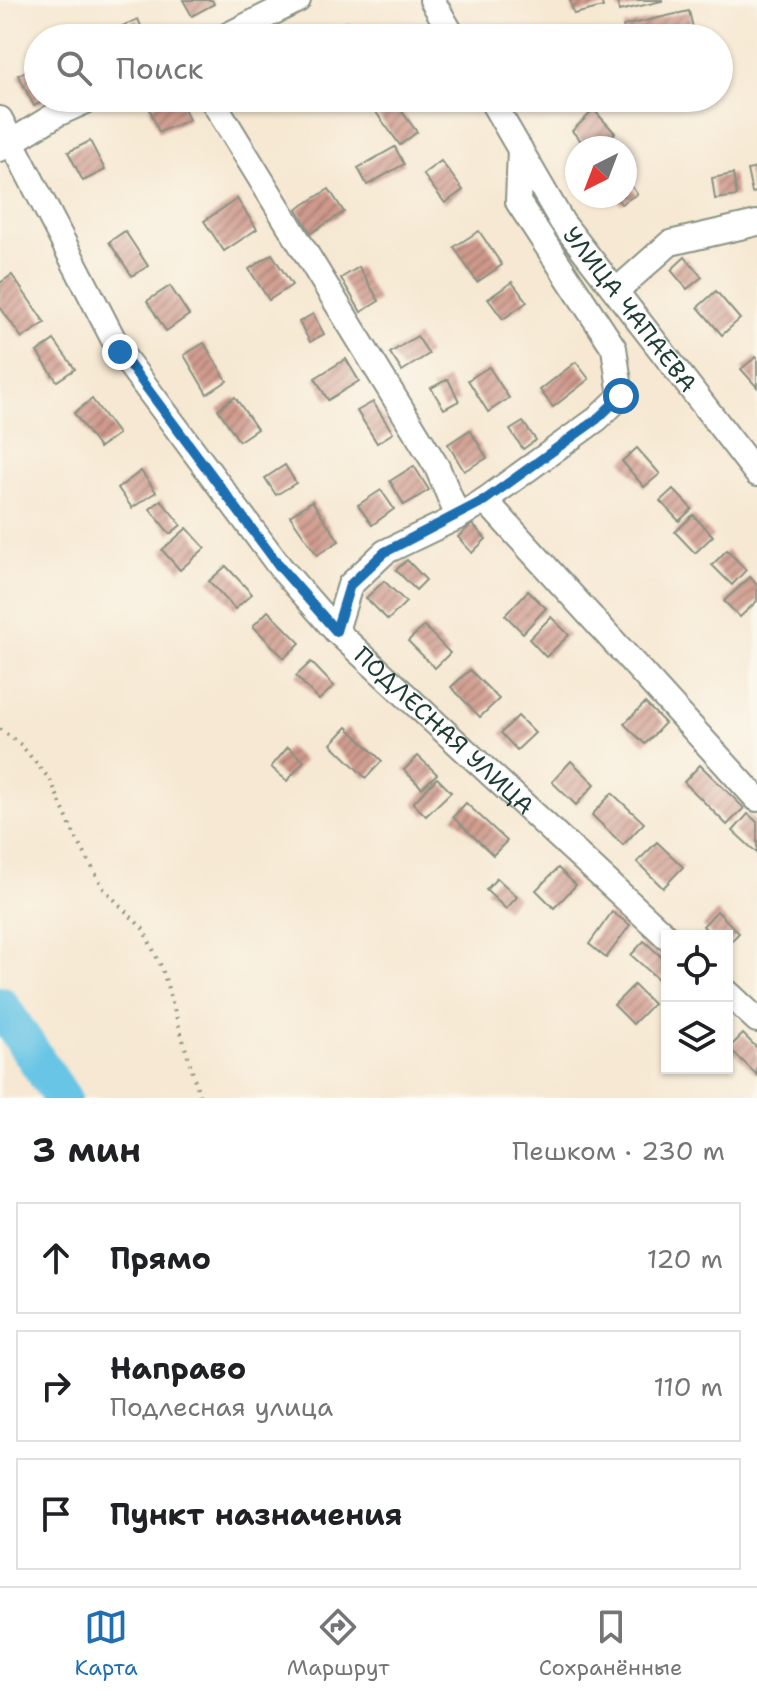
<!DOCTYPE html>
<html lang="ru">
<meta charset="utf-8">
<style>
:root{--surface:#fff;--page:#f2f2f2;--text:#202124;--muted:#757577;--line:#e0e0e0;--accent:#1f6fb2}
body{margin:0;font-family:"Shantell Sans",sans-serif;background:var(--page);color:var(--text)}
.controls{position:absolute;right:24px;bottom:24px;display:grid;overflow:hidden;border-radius:0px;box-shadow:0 2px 6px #0004}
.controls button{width:72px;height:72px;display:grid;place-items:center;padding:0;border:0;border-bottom:2px solid var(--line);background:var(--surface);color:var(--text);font:40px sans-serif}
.compass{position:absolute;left:565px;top:136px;width:72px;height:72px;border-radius:50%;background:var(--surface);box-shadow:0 2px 6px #0004;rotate:222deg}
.stop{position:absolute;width:24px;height:24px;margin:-18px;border:6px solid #1f6fb2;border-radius:50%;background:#fff}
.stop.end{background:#1f6fb2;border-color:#fff;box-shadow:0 2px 8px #0008}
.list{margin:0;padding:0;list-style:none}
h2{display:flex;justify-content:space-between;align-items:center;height:104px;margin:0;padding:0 32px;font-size:34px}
h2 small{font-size:26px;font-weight:400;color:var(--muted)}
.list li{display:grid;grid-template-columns:52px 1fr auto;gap:24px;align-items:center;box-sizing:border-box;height:112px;margin:0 16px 16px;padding:0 16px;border:2px solid var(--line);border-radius:0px}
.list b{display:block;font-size:30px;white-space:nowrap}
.list p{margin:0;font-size:26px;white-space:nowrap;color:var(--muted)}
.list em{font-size:26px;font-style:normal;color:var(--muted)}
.icon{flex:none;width:44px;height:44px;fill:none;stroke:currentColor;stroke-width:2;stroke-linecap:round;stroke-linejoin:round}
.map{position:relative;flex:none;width:757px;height:1098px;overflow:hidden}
.search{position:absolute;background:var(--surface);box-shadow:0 2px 6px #0004;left:24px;right:24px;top:24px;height:88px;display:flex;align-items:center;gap:20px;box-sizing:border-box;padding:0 28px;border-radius:44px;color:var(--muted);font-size:30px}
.sheet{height:488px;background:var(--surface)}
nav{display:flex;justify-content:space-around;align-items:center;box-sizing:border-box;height:112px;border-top:2px solid var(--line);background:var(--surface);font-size:22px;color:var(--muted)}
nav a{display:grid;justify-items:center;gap:4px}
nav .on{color:var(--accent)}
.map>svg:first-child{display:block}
</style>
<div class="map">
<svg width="757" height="1098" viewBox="0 0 757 1098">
<defs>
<pattern id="building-hatch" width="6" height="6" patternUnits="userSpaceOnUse" patternTransform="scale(2)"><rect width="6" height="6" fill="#cf998c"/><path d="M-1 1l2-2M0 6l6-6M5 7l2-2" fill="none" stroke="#a77e73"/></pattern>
</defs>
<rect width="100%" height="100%" fill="#fbf7ec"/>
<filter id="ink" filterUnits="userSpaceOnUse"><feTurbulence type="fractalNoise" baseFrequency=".0125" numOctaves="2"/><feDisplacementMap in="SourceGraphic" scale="16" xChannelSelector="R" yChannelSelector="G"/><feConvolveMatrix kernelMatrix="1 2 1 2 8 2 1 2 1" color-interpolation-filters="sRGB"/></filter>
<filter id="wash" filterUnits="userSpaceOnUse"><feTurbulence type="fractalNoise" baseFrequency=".006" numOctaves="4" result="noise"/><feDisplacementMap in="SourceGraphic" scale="32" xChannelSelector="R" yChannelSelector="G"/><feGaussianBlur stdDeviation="1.8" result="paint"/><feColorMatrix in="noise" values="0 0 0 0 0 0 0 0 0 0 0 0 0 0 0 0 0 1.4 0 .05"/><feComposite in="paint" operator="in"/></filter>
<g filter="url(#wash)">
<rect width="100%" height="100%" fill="#f6e8d2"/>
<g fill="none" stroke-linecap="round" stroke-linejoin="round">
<!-- river -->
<path stroke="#68c5e6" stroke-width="38" d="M0 1005 62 1098"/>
</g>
<g id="blocks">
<!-- building -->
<g fill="url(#building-hatch)">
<path d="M183 0H212L214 4 192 16Z"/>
<path d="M570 0H601L603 7 574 14Z"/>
<path d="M617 0H662V1L619 11Z"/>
<path d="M689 11 693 28 648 38H626L623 26Z"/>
<path d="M138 19 146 38H114L111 31Z"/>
<path d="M350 23 360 38H327Z"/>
<path d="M38 65V98H50L34 106 18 75Z"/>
<path d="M170 98H180L189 120 159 132 149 107Z"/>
<path d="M392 98 417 132 400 145 375 111Z"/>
<path d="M594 110 615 133 598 148H587L572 131Z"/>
<path d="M90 141 105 170 83 181 68 152Z"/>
<path d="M395 147 404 164 367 185 358 168Z"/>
<path d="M441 161 463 190 445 203 423 174Z"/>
<path d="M757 168V192L752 193 747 170Z"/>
<path d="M733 174 737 196 715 199 712 178Z"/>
<path d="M625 177 637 194 621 204 616 196H625Z"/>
<path d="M329 189 344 212 311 233 297 209Z"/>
<path d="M237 199 257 229 224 251 204 221Z"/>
<path d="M125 231 148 266 132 276 109 242Z"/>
<path d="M479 231 502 265 477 282 454 247Z"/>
<path d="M272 254 292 285 269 300 249 269Z"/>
<path d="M685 257 702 277 687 289 671 270Z"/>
<path d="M359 267 379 301 361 312 341 278Z"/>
<path d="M12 275 45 323 22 338 0 307V283Z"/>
<path d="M512 282 527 302 503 319 488 299Z"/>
<path d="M170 286 189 315 166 331 147 301Z"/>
<path d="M716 291 740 319 722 335 698 307Z"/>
<path d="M313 314 324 334 310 342 299 322Z"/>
<path d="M417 336 429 354 402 371 390 353Z"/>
<path d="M54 340 75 369 57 381 37 352Z"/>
<path d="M204 343 227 381 207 394 184 355Z"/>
<path d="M756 357 757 358V387L741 369Z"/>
<path d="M346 359 359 381 328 400 315 378Z"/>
<path d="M576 362 589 379 553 407 540 390Z"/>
<path d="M489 367 509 398 488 412 468 380Z"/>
<path d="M448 379 459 401 444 409 431 388Z"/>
<path d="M235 397 257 429 239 441 218 409Z"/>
<path d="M92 399 118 434 99 448 74 413Z"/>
<path d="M373 402 393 433 377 443 357 411Z"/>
<path d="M523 422 536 440 523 449 510 430Z"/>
<path d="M470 430 487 458 464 471 448 444Z"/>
<path d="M637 448 660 474 644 487 622 461Z"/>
<path d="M285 465 296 483 276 495 265 478Z"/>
<path d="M414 466 429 490 404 505 390 481Z"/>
<path d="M141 471 156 492 132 508 118 488Z"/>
<path d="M673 489 692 509 679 521 660 501Z"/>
<path d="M381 490 394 509 372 525 358 505Z"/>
<path d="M161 500 181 525 170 534 150 509Z"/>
<path d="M312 501 339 541 317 555 290 516Z"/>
<path d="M693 515 713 536 695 553 675 532Z"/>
<path d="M472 524 486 539 472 553 458 537Z"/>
<path d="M187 528 205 548 180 570 162 550Z"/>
<path d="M727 550 746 570 732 585 712 565Z"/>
<path d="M407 560 426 580 416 590 396 570Z"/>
<path d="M226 566 252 594 235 609 209 581Z"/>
<path d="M750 577 757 585V601L740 617 724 601Z"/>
<path d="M384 581 406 602 388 620 366 598Z"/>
<path d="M528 591 546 608 523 633 505 615Z"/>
<path d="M268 611 300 643 284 658 253 626Z"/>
<path d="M551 617 569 635 546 657 529 639Z"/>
<path d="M424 626 450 653 435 668 408 641Z"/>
<path d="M311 662 334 686 319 700 296 676Z"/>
<path d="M470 670 499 699 480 717 451 687Z"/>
<path d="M645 703 665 723 645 744 624 724Z"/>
<path d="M518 716 535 733 517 750 501 733Z"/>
<path d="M347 727 382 761 366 778 331 744Z"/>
<path d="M288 747 304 761 287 781 271 767Z"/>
<path d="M418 756 437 774 422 788 404 770Z"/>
<path d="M571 761 595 784 576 805 552 782Z"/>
<path d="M700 765 744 808 727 825 684 782Z"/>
<path d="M437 778 451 792 426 816 413 803Z"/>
<path d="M612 793 644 823 623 845 592 815Z"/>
<path d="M466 803 507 841 493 855 453 817Z"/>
<path d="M748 814 757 822V853L733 831Z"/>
<path d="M657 842 683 867 663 888 637 862Z"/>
<path d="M558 868 576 885 554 908 536 890Z"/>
<path d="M497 878 517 897 506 909 486 890Z"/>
<path d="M717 911 739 933 727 946V936H713L703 926Z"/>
<path d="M612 912 630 925 606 958 589 944Z"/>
<path d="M644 941 667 962V971L659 980 631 955Z"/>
<path d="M634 985 653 1004 633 1024 614 1005Z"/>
<path d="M743 1034 757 1048V1075L729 1048Z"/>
</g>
</g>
</g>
<g filter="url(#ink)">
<use href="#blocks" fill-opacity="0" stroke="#8a9283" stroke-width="2"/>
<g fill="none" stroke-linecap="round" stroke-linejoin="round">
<defs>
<g id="minor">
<path d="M432 0 454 38"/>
<path d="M222 38 298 0"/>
<path d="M211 98 437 467 458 517"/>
<path id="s1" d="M490 98 562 222 757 474"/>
<path id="s2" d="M0 119 120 352 280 567 336 631 667 937"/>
<path d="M0 149 57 114 93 98"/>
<path d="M616 291 670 243 757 223"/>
<path d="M485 500 757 799"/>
<path d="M336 631 350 585 385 552 458 517 485 500 597 419 621 396 614 348 518 202 520 149"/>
<path d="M727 992 757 1020"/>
</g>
</defs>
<!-- minor casing -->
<use href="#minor" stroke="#8a9283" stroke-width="28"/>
<!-- path -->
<path stroke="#8a9283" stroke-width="4" stroke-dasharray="2 6" stroke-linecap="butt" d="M0 729 21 745 51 781 72 830 104 889 143 929 162 968 200 1098"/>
<!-- minor -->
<use href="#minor" stroke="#fff" stroke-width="24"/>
</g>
</g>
<g fill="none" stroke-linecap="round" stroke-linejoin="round" filter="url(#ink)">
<!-- route -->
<path stroke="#1f6fb2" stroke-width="10" d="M120 352 280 567 336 631 350 585 385 552 485 500 597 419 621 396"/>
</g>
<g text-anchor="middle" stroke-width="6" stroke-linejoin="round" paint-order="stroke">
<!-- street labels -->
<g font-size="24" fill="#1f3d34" stroke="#fbf7ec">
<text dy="8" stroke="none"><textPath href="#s1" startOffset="254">УЛИЦА ЧАПАЕВА</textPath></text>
<text dy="8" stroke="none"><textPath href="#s2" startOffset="762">ПОДЛЕСНАЯ УЛИЦА</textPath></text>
</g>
</g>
</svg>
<div class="controls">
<button><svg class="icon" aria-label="locate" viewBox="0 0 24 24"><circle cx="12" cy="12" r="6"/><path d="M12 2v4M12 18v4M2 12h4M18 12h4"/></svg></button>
<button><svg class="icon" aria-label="layers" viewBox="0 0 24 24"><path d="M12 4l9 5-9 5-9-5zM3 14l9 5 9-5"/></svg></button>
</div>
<svg class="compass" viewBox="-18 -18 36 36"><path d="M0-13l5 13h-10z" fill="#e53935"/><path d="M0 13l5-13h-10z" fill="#757577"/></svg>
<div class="stop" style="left:621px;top:396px"></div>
<div class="stop end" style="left:120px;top:352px"></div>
<div class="search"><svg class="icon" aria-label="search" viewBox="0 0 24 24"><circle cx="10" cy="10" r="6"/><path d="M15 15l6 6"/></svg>Поиск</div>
</div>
<section class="sheet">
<h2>3 мин<small>Пешком · 230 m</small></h2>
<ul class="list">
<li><svg class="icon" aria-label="ahead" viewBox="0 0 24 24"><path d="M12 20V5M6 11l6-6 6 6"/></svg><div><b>Прямо</b></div><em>120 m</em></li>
<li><svg class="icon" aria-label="right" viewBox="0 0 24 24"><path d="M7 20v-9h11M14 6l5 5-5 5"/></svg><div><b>Направо</b><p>Подлесная улица</p></div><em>110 m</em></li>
<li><svg class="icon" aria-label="arrive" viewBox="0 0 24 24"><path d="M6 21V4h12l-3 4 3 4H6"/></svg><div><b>Пункт назначения</b></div></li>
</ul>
</section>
<nav>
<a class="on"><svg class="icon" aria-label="map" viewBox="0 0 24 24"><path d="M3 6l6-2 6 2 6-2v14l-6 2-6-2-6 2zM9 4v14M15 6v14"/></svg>Карта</a>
<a><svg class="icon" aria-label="directions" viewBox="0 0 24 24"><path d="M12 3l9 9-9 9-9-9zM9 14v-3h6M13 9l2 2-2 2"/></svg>Маршрут</a>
<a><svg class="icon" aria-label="saved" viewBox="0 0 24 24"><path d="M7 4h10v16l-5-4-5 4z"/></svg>Сохранённые</a>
</nav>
